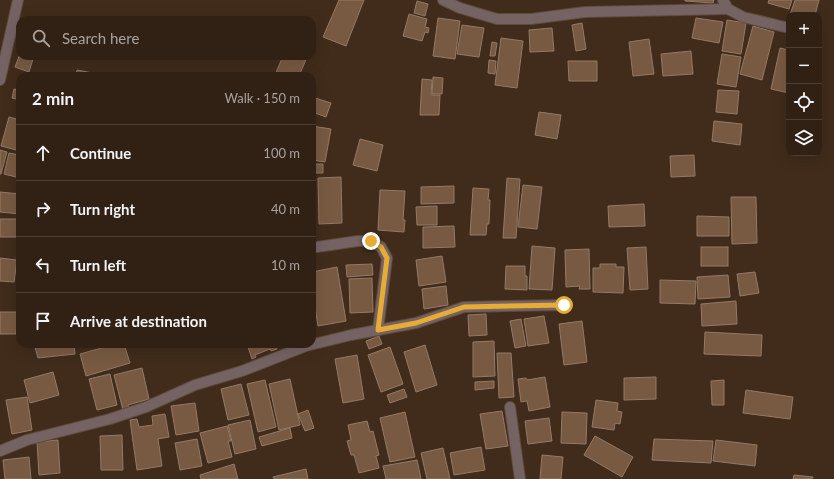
<!DOCTYPE html>
<meta charset="utf-8">
<style>
:root{--surface:#312114;--page:#39291d;--text:#f1f3f6;--muted:#a8a3a0;--line:#4c3e34}
body{margin:0;font-family:Lato,sans-serif;background:var(--page);color:var(--text)}
.controls{position:absolute;right:12px;top:12px;display:grid;overflow:hidden;border-radius:8px;box-shadow:0 4px 16px #0002}
.controls button{width:36px;height:36px;display:grid;place-items:center;padding:0;border:0;border-bottom:1px solid var(--line);background:var(--surface);color:var(--text);font:20px sans-serif}
.stop{position:absolute;width:12px;height:12px;margin:-9px;border:3px solid #e6ac36;border-radius:50%;background:#fff}
.stop.end{background:#e6ac36;border-color:#fff;box-shadow:0 1px 4px #0008}
.list{margin:0;padding:0;list-style:none}
h2{display:flex;justify-content:space-between;align-items:center;height:52px;margin:0;padding:0 16px;font-size:17px}
h2 small{font-size:13px;font-weight:400;color:var(--muted)}
.list li{display:grid;grid-template-columns:26px 1fr auto;gap:12px;align-items:center;box-sizing:border-box;height:56px;padding:0 16px;border-top:1px solid var(--line)}
.list b{display:block;font-size:15px;white-space:nowrap}
.list em{font-size:13px;font-style:normal;color:var(--muted)}
.icon{flex:none;width:22px;height:22px;fill:none;stroke:currentColor;stroke-width:2;stroke-linecap:round;stroke-linejoin:round}
.map{position:relative;flex:none;width:834px;height:479px;overflow:hidden}
.search{position:absolute;background:var(--surface);box-shadow:0 4px 16px #0002;left:16px;top:16px;width:300px;height:44px;display:flex;align-items:center;gap:10px;box-sizing:border-box;padding:0 14px;border-radius:12px;color:var(--muted);font-size:15px}
.panel{position:absolute;background:var(--surface);box-shadow:0 4px 16px #0002;left:16px;top:72px;width:300px;height:276px;border-radius:12px}
.map>svg:first-child{display:block}
</style>
<div class="map">
<svg width="834" height="479" viewBox="0 0 834 479">
<rect width="100%" height="100%" fill="#412c1b"/>
<!-- building -->
<g fill="#785a42" stroke="#937a67">
<path d="M339 0H364L346 46 323 37Z"/>
<path d="M685 0H714L713 3 685 1Z"/>
<path d="M769 0H792L789 9 768 3Z"/>
<path d="M795 0H819L815 15H790Z"/>
<path d="M417 1 428 4 425 16 414 13Z"/>
<path d="M409 14 427 19 425 27 429 28 428 33 425 32 422 41 403 36Z"/>
<path d="M438 18 460 21 455 59 433 56Z"/>
<path d="M696 18 723 22 719 43 692 38Z"/>
<path d="M727 20 746 23 741 54 722 51Z"/>
<path d="M582 23 586 49 576 51 572 25Z"/>
<path d="M462 25 484 28 479 57 457 54Z"/>
<path d="M753 26 774 32 762 80 740 74Z"/>
<path d="M552 28 554 51 530 52 529 30Z"/>
<path d="M501 38 523 41 517 88 495 85Z"/>
<path d="M649 39 654 74 633 76 629 42Z"/>
<path d="M492 42 497 43 495 56H490Z"/>
<path d="M780 48 789 50V93L771 89Z"/>
<path d="M691 51 693 74 663 76 661 54Z"/>
<path d="M20 54V56L33 59 29 72 15 67Z"/>
<path d="M722 54 741 57 736 87 717 84Z"/>
<path d="M283 56H304L307 57 299 76 275 75Z"/>
<path d="M489 60 496 61 495 74 488 73Z"/>
<path d="M568 61H597V81H569Z"/>
<path d="M77 70 98 74V76H76Z"/>
<path d="M433 77 443 78 442 94H432Z"/>
<path d="M422 79 432 80 431 95H440L439 115H420Z"/>
<path d="M14 89 20 90V100L12 98Z"/>
<path d="M718 90 739 91 737 114 716 112Z"/>
<path d="M312 97 331 103 326 117 312 112Z"/>
<path d="M539 112 561 115 557 139 535 135Z"/>
<path d="M9 117 20 120V151L1 146Z"/>
<path d="M714 121 742 124 740 145 712 141Z"/>
<path d="M312 126 331 129 325 162 312 160Z"/>
<path d="M360 139 383 145 377 171 353 165Z"/>
<path d="M0 150 7 152 1 174H0Z"/>
<path d="M9 153 20 155V178L4 174Z"/>
<path d="M694 155 695 176 671 177 670 156Z"/>
<path d="M312 164H323V173H314L315 196H312Z"/>
<path d="M341 177 342 223 319 224 318 178Z"/>
<path d="M507 178 520 179 516 238H503Z"/>
<path d="M523 185 542 187 537 229 518 227Z"/>
<path d="M454 186V203L421 204V187Z"/>
<path d="M473 188 489 189 488 200H490L489 224H487L486 235H470Z"/>
<path d="M380 190 405 191 403 220H405L404 232 378 230Z"/>
<path d="M0 192 20 194V214L0 212Z"/>
<path d="M731 197H756L757 243 732 244Z"/>
<path d="M644 204 645 226 609 227 608 206Z"/>
<path d="M437 206V225H417L416 207Z"/>
<path d="M697 216 729 217V236H697Z"/>
<rect x="0" y="219" width="20" height="18"/>
<path d="M454 226 455 247 423 248V227Z"/>
<path d="M532 246 555 248 552 290 529 289Z"/>
<path d="M646 247 648 289 630 290 627 248Z"/>
<rect x="701" y="247" width="27" height="19"/>
<path d="M589 249 590 289H579L580 286 566 287 565 250Z"/>
<path d="M442 256 446 282 419 286 416 260Z"/>
<path d="M0 258 17 260 14 282 0 281Z"/>
<path d="M372 264 373 275 347 277 346 265Z"/>
<path d="M600 264H616V267H624L623 293 593 292V268H600Z"/>
<path d="M506 266H525V276H527V290L505 289Z"/>
<path d="M337 267 346 321 318 326 312 288V272Z"/>
<path d="M755 272 759 293 740 296 737 274Z"/>
<path d="M728 275 730 297 698 299 697 277Z"/>
<path d="M372 278 373 312 350 313 349 279Z"/>
<path d="M660 280 696 281 695 304 660 303Z"/>
<path d="M446 286 448 305 424 309 422 289Z"/>
<path d="M736 301 737 324 702 326 701 304Z"/>
<path d="M0 312H18L16 334H0Z"/>
<path d="M486 314 487 335 469 336 468 315Z"/>
<path d="M544 316 549 343 528 346 524 319Z"/>
<path d="M521 319 526 346 515 348 510 321Z"/>
<path d="M582 321 587 362 564 365 559 324Z"/>
<path d="M705 332 762 335 761 356 704 354Z"/>
<path d="M379 336 382 344 369 349 366 341Z"/>
<path d="M494 341 495 376 473 377V342Z"/>
<path d="M48 344H74L75 354 38 358 35 347Z"/>
<path d="M116 344H124L130 363 86 376 80 354Z"/>
<path d="M247 344H275L277 349 271 351 270 349 255 355 256 357 252 359Z"/>
<path d="M425 345 437 385 416 392 404 352Z"/>
<path d="M390 347 403 384 381 392 368 355Z"/>
<path d="M497 353H511L514 397 499 398Z"/>
<path d="M357 355 364 399 343 403 335 359Z"/>
<path d="M142 368 149 399 128 405 129 409 123 410 114 375Z"/>
<path d="M53 372 59 395 30 403 24 380Z"/>
<path d="M110 374 117 405 97 410 89 379Z"/>
<path d="M545 377 550 407 529 411 527 401 521 402 518 379 526 378 527 380Z"/>
<path d="M656 377V399L624 400V378Z"/>
<path d="M290 379 300 425 279 430 269 384Z"/>
<path d="M265 380 276 427 258 432 247 384Z"/>
<path d="M724 380V405H712L711 381Z"/>
<path d="M494 381V388L475 390V382Z"/>
<path d="M241 384 249 415 228 420 221 389Z"/>
<path d="M404 389 407 397 390 403 387 395Z"/>
<path d="M746 390 793 397 790 419 743 413Z"/>
<path d="M27 397 32 430 12 434 6 400Z"/>
<path d="M596 400 618 403 617 411 622 412 620 424 615 423 614 430 592 427Z"/>
<path d="M195 403 199 431 176 435 171 406Z"/>
<path d="M308 410 314 428 305 431 298 414Z"/>
<path d="M502 411 508 446 486 449 480 414Z"/>
<path d="M405 412 415 457 390 462 380 418Z"/>
<path d="M562 412 587 413 586 444 561 443Z"/>
<path d="M165 414 169 437 158 439 162 466 137 470 130 420 137 419 139 427 153 425 152 416Z"/>
<path d="M549 418 552 441 528 444 525 421Z"/>
<path d="M250 420 256 449 235 454 228 425Z"/>
<path d="M367 421 370 432 373 431 379 455 376 456 379 468 359 473 354 455H351L347 441 351 440 348 425Z"/>
<path d="M227 426 231 441H228L232 457 208 463 200 433Z"/>
<path d="M290 428 292 438 262 446 259 437Z"/>
<path d="M122 435 123 470H101L100 436Z"/>
<path d="M595 436 633 457 622 477 584 455Z"/>
<path d="M197 439 202 466 180 470 175 443Z"/>
<path d="M654 439 713 441 711 463 652 460Z"/>
<path d="M58 440 60 473 39 475 37 442Z"/>
<path d="M716 440 757 445 755 466 713 461Z"/>
<path d="M481 447 485 470 454 475 450 453Z"/>
<path d="M443 448 450 479H427L421 453Z"/>
<path d="M542 455 563 457 561 479H540Z"/>
<path d="M29 457 31 479H5L3 460Z"/>
<path d="M417 460 421 479H386L383 466Z"/>
<path d="M234 464 238 479H201L200 475Z"/>
<path d="M306 469 308 479H274L273 477Z"/>
<path d="M794 475 813 477 812 479H793Z"/>
</g>
<g fill="none" stroke-linecap="round" stroke-linejoin="round">
<defs>
<g id="minor">
<path d="M443 0 460 8 497 19H531L585 12 728 9"/>
<path d="M723 0 728 9 743 17 789 28"/>
<path d="M0 80 18 0"/>
<path d="M317 247 358 241H371L381 247 387 258 378 330"/>
<path d="M510 407 520 479"/>
<path d="M0 451 27 440 110 419 146 407 195 385 242 371 306 346 351 335 416 323 464 307 564 305"/>
</g>
</defs>
<!-- minor casing -->
<use href="#minor" stroke="#5e4a3a" stroke-width="12"/>
<!-- minor -->
<use href="#minor" stroke="#756364" stroke-width="10"/>
</g>
<g fill="none" stroke-linecap="round" stroke-linejoin="round">
<!-- route -->
<path stroke="#e6ac36" stroke-width="5" d="M371 241 381 247 387 258 378 330 416 323 464 307 564 305"/>
</g>
</svg>
<div class="controls">
<button>+</button>
<button>−</button>
<button><svg class="icon" aria-label="locate" viewBox="0 0 24 24"><circle cx="12" cy="12" r="6"/><path d="M12 2v4M12 18v4M2 12h4M18 12h4"/></svg></button>
<button><svg class="icon" aria-label="layers" viewBox="0 0 24 24"><path d="M12 4l9 5-9 5-9-5zM3 14l9 5 9-5"/></svg></button>
</div>
<div class="stop" style="left:564px;top:305px"></div>
<div class="stop end" style="left:371px;top:241px"></div>
<div class="search"><svg class="icon" aria-label="search" viewBox="0 0 24 24"><circle cx="10" cy="10" r="6"/><path d="M15 15l6 6"/></svg>Search here</div>
<section class="panel">
<h2>2 min<small>Walk · 150 m</small></h2>
<ul class="list">
<li><svg class="icon" aria-label="ahead" viewBox="0 0 24 24"><path d="M12 20V5M6 11l6-6 6 6"/></svg><div><b>Continue</b></div><em>100 m</em></li>
<li><svg class="icon" aria-label="right" viewBox="0 0 24 24"><path d="M7 20v-9h11M14 6l5 5-5 5"/></svg><div><b>Turn right</b></div><em>40 m</em></li>
<li><svg class="icon" aria-label="left" viewBox="0 0 24 24"><path d="M17 20v-9H6M10 6l-5 5 5 5"/></svg><div><b>Turn left</b></div><em>10 m</em></li>
<li><svg class="icon" aria-label="arrive" viewBox="0 0 24 24"><path d="M6 21V4h12l-3 4 3 4H6"/></svg><div><b>Arrive at destination</b></div></li>
</ul>
</section>
</div>
